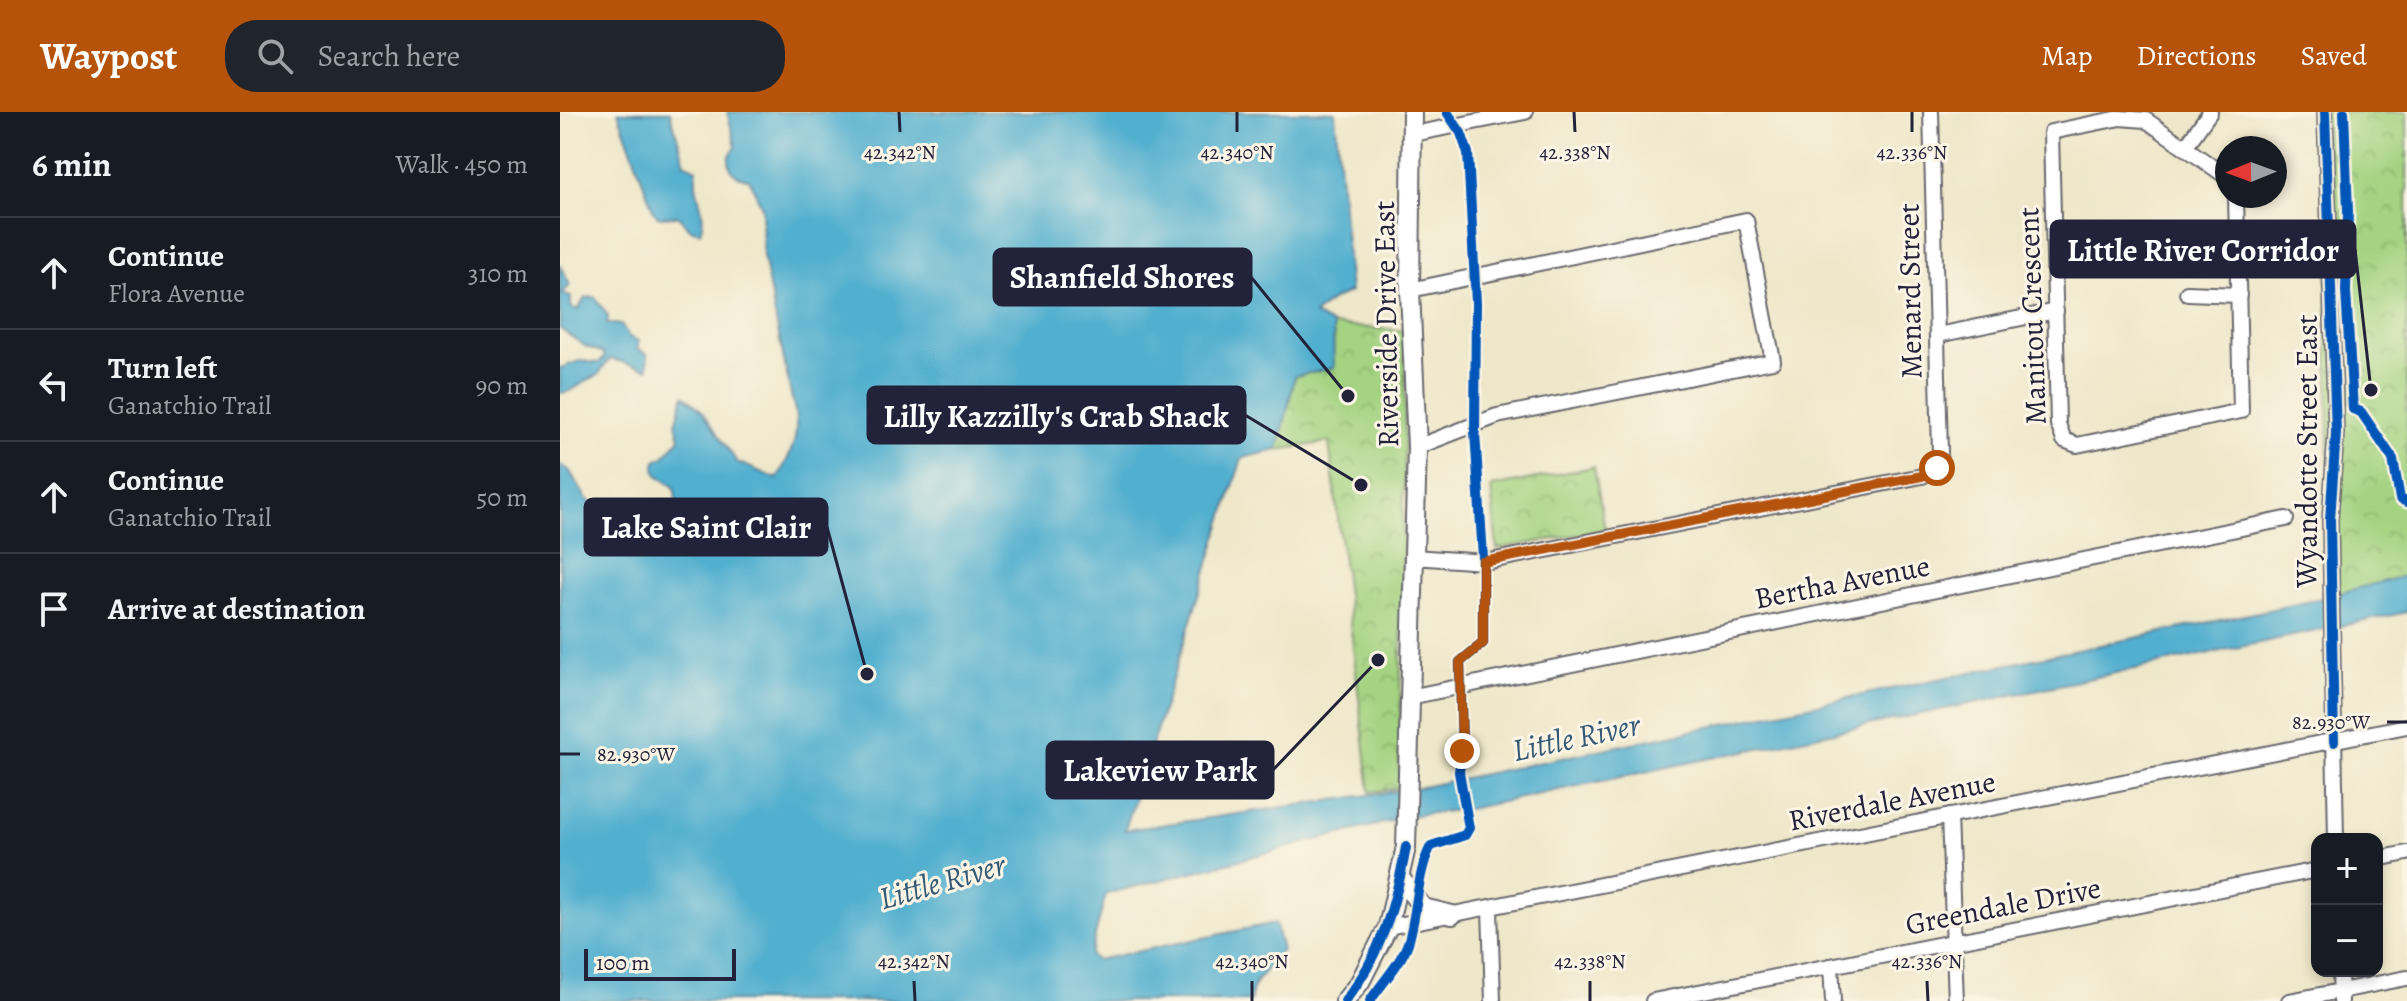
<!DOCTYPE html>
<meta charset="utf-8">
<style>
:root{--surface:#171b24;--page:#20242c;--text:#f1f3f6;--muted:#9ea1a6;--line:#363941;--accent:#b45309}
body{margin:0;font-family:Alegreya,serif;background:var(--page);color:var(--text)}
.controls{position:absolute;right:24px;bottom:24px;display:grid;overflow:hidden;border-radius:16px;box-shadow:0 4px 12px #0003}
.controls button{width:72px;height:72px;display:grid;place-items:center;padding:0;border:0;border-bottom:2px solid var(--line);background:var(--surface);color:var(--text);font:40px sans-serif}
.compass{position:absolute;left:1655px;top:24px;width:72px;height:72px;border-radius:50%;background:var(--surface);box-shadow:0 4px 12px #0003;rotate:269deg}
.scale{position:absolute;left:24px;bottom:20px;width:152px;box-sizing:border-box;padding-left:8px;border:4px solid #22223b;border-top:0;font-size:22px;line-height:28px;white-space:nowrap;color:#22223b;-webkit-text-stroke:6px #fcf5e5;paint-order:stroke}
.stop{position:absolute;width:24px;height:24px;margin:-18px;border:6px solid #b45309;border-radius:50%;background:#fff}
.stop.end{background:#b45309;border-color:#fff;box-shadow:0 2px 8px #0008}
.list{margin:0;padding:0;list-style:none}
h2{display:flex;justify-content:space-between;align-items:center;height:104px;margin:0;padding:0 32px;font-size:34px}
h2 small{font-size:26px;font-weight:400;color:var(--muted)}
.list li{display:grid;grid-template-columns:52px 1fr auto;gap:24px;align-items:center;box-sizing:border-box;height:112px;padding:0 32px;border-top:2px solid var(--line)}
.list b{display:block;font-size:30px;white-space:nowrap}
.list p{margin:0;font-size:26px;white-space:nowrap;color:var(--muted)}
.list em{font-size:26px;font-style:normal;color:var(--muted)}
.icon{flex:none;width:44px;height:44px;fill:none;stroke:currentColor;stroke-width:2;stroke-linecap:round;stroke-linejoin:round}
.map{position:relative;flex:none;width:1847px;height:889px;overflow:hidden}
header{display:flex;align-items:center;gap:48px;box-sizing:border-box;height:112px;padding:0 40px;background:var(--accent);color:#fff}
header strong{font-size:38px}
nav{display:flex;gap:44px;margin-inline-start:auto;font-size:28px}
.search{width:560px;height:72px;background:var(--page);display:flex;align-items:center;gap:20px;box-sizing:border-box;padding:0 28px;border-radius:32px;color:var(--muted);font-size:30px}
main{display:flex}
aside{flex:1;background:var(--surface)}
.map>svg:first-child{display:block}
</style>
<header>
<strong>Waypost</strong>
<div class="search"><svg class="icon" aria-label="search" viewBox="0 0 24 24"><circle cx="10" cy="10" r="6"/><path d="M15 15l6 6"/></svg>Search here</div>
<nav><a>Map</a><a>Directions</a><a>Saved</a></nav>
</header>
<main>
<aside>
<h2>6 min<small>Walk · 450 m</small></h2>
<ul class="list">
<li><svg class="icon" aria-label="ahead" viewBox="0 0 24 24"><path d="M12 20V5M6 11l6-6 6 6"/></svg><div><b>Continue</b><p>Flora Avenue</p></div><em>310 m</em></li>
<li><svg class="icon" aria-label="left" viewBox="0 0 24 24"><path d="M17 20v-9H6M10 6l-5 5 5 5"/></svg><div><b>Turn left</b><p>Ganatchio Trail</p></div><em>90 m</em></li>
<li><svg class="icon" aria-label="ahead" viewBox="0 0 24 24"><path d="M12 20V5M6 11l6-6 6 6"/></svg><div><b>Continue</b><p>Ganatchio Trail</p></div><em>50 m</em></li>
<li><svg class="icon" aria-label="arrive" viewBox="0 0 24 24"><path d="M6 21V4h12l-3 4 3 4H6"/></svg><div><b>Arrive at destination</b></div></li>
</ul>
</aside>
<div class="map">
<svg width="1847" height="889" viewBox="0 0 1847 889">
<defs>
<pattern id="park-crowns" width="20" height="18" patternUnits="userSpaceOnUse" patternTransform="scale(2)"><rect width="20" height="18" fill="#a4d381"/><path d="M2 6a3 3 0 1 1 6 0M12 15a3 3 0 1 1 6 0" fill="none" stroke="#8db570"/></pattern>
</defs>
<rect width="100%" height="100%" fill="#fcf5e5"/>
<filter id="ink" filterUnits="userSpaceOnUse"><feTurbulence type="fractalNoise" baseFrequency=".0125" numOctaves="2"/><feDisplacementMap in="SourceGraphic" scale="16" xChannelSelector="R" yChannelSelector="G"/><feConvolveMatrix kernelMatrix="1 2 1 2 8 2 1 2 1" color-interpolation-filters="sRGB"/></filter>
<filter id="wash" filterUnits="userSpaceOnUse"><feTurbulence type="fractalNoise" baseFrequency=".006" numOctaves="4" result="noise"/><feDisplacementMap in="SourceGraphic" scale="32" xChannelSelector="R" yChannelSelector="G"/><feGaussianBlur stdDeviation="1.8" result="paint"/><feColorMatrix in="noise" values="0 0 0 0 0 0 0 0 0 0 0 0 0 0 0 0 0 1.4 0 .05"/><feComposite in="paint" operator="in"/></filter>
<g filter="url(#wash)">
<rect width="100%" height="100%" fill="#eee7c9"/>
<!-- park -->
<g fill="url(#park-crowns)" stroke="#637a5e" stroke-width="2">
<path d="M1765 0H1847V500L1771 515Z"/>
<path d="M773 213 846 219 839 676 810 680 769 330 718 338 735 264 774 256Z"/>
<path d="M1034 355 1045 418 937 437 931 375Z"/>
</g>
<!-- water -->
<g fill="#51afcf" stroke="#3a6885" stroke-width="2">
<path d="M58 0H110L125 51 137 57C131 80 149 97 140 120L130 117 118 104 99 105 94 101Z"/>
<path d="M167 0H775L790 180 772 188 754 203 773 213 774 256 735 264 718 338 682 346 565 718 857 676 1746 490 1847 463V500L908 697 855 703 546 782 530 843 536 848 715 811 722 838 695 871 690 889H0V353L9 358 26 386 46 404 102 398 125 403 117 393 114 375C105 366 91 365 96 349L103 346 120 326 116 311 124 283 142 299 177 350 217 367C235 336 242 318 231 283L203 145 202 95 189 67C175 65 169 61 169 45L176 35Z"/>
<path d="M0 153 10 173 2 182 11 185V195L18 198 25 186 35 185 48 204 47 212H61L69 225 79 229 77 237 87 242 88 257 50 247 37 264C22 268 15 281 0 281V256L20 249 39 251 45 245 43 241 25 234 0 217Z"/>
</g>
</g>
<g filter="url(#ink)">
<g fill="none" stroke-linecap="round" stroke-linejoin="round">
<defs>
<g id="minor">
<path d="M1765 0 1776 321 1770 408 1776 727"/>
<path d="M853 22 965 0"/>
<path d="M1626 34 1650 0"/>
<path d="M1667 65 1586 8 1560 6 1491 20 1498 312 1504 328 1517 333 1681 299 1676 84"/>
<path d="M850 178 1186 108 1213 249 937 304 857 335"/>
<path d="M1627 181 1679 183"/>
<path d="M1378 223 1496 199"/>
<path d="M853 445 925 450 1362 364 1377 356 1380 340 1371 0"/>
<path d="M849 585 1726 407"/>
<path d="M1389 704 1396 889"/>
<path d="M1817 747 1847 741"/>
<path d="M930 797 933 889"/>
<path d="M828 815 1847 614"/>
<path d="M1271 854 1273 889"/>
<path d="M1780 859 1781 889"/>
<path d="M1093 889 1757 758"/>
<path d="M1729 889 1847 866"/>
</g>
<g id="major">
<path d="M840 766 863 796 892 803"/>
<path d="M785 889 800 870 828 815 846 735 857 335 850 178 852 0"/>
</g>
</defs>
<!-- minor casing -->
<use href="#minor" stroke="#69676d" stroke-width="18"/>
<!-- major casing -->
<use href="#major" stroke="#69676d" stroke-width="22"/>
<!-- minor -->
<use href="#minor" stroke="#fff" stroke-width="14"/>
<!-- major -->
<use href="#major" stroke="#fff" stroke-width="18"/>
<defs>
<g id="cycleway">
<path d="M1765 0 1776 321 1770 408 1774 630"/>
<path d="M1784 0 1788 99 1786 179 1793 297 1801 300 1833 347 1840 387 1847 390"/>
<path d="M785 889C821 844 836 791 846 735"/>
<path d="M810 889C822 871 841 851 848 831 858 801 856 762 871 734L905 723 909 716 899 660 902 639 900 550 923 531V445L915 320 916 191 908 41 901 21 887 0"/>
</g>
</defs>
<!-- cycleway casing -->
<use href="#cycleway" stroke="#fcf5e5" stroke-width="15"/>
<!-- cycleway -->
<use href="#cycleway" stroke="#0057b8" stroke-width="10"/>
</g>
</g>
<g fill="none" stroke-linecap="round" stroke-linejoin="round" filter="url(#ink)">
<!-- route -->
<path stroke="#b45309" stroke-width="10" d="M902 639 900 550 923 531V450L1362 364 1377 356"/>
</g>
<!-- ticks -->
<path fill="none" stroke="#22223b" stroke-width="3" d="M339 0 340 20M677 0V20M1014 0 1015 20M1352 0V20M1827 610H1847M0 642H20M354 869 355 889M692 869V889M1030 869V889M1367 869 1368 889"/>
<g text-anchor="middle" stroke-width="6" stroke-linejoin="round" paint-order="stroke">
<!-- street labels -->
<g font-size="30" fill="#22223b" stroke="#fcf5e5">
<text transform="translate(1350 179) rotate(-91)" y="10">Menard Street</text>
<text transform="translate(1472 204) rotate(-92)" y="10">Manitou Crescent</text>
<text transform="translate(826 212) rotate(-91)" y="10">Riverside Drive East</text>
<text transform="translate(1747 339) rotate(-90)" y="10">Wyandotte Street East</text>
<text transform="translate(1282 470) rotate(-11)" y="10">Bertha Avenue</text>
<text transform="translate(1332 689) rotate(-11)" y="10">Riverdale Avenue</text>
<text transform="translate(1443 794) rotate(-11)" y="10">Greendale Drive</text>
</g>
<!-- water labels -->
<g font-size="32" font-style="italic" fill="#355a76" stroke="#fcf5e5">
<text transform="translate(1016 625) rotate(-12)" y="11">Little River</text>
<text transform="translate(382 769) rotate(-16)" y="11">Little River</text>
</g>
</g>
<g font-size="20" text-anchor="middle" fill="#22223b" stroke="#fcf5e5" stroke-width="6" stroke-linejoin="round" paint-order="stroke">
<text x="340" y="47">42.342°N</text>
<text x="677" y="47">42.340°N</text>
<text x="1015" y="47">42.338°N</text>
<text x="1352" y="47">42.336°N</text>
<text x="1771" y="617">82.930°W</text>
<text x="76" y="649">82.930°W</text>
<text x="354" y="856">42.342°N</text>
<text x="692" y="856">42.340°N</text>
<text x="1030" y="856">42.338°N</text>
<text x="1367" y="856">42.336°N</text>
</g>
<!-- callouts -->
<path fill="none" stroke="#22223b" stroke-width="3" d="M1811 278L1795 137M788 284L691 165M801 373L685 303M307 562L267 415M818 548L713 658"/>
<g fill="#22223b" stroke="#fcf5e5" stroke-width="3">
<circle cx="1811" cy="278" r="8"/>
<circle cx="788" cy="284" r="8"/>
<circle cx="801" cy="373" r="8"/>
<circle cx="307" cy="562" r="8"/>
<circle cx="818" cy="548" r="8"/>
</g>
<g fill="#22223b" stroke="#22223b" stroke-width="3">
<rect x="1491" y="109" width="304" height="56" rx="8"/>
<rect x="434" y="137" width="257" height="56" rx="8"/>
<rect x="308" y="275" width="377" height="56" rx="8"/>
<rect x="25" y="387" width="242" height="56" rx="8"/>
<rect x="487" y="630" width="226" height="56" rx="8"/>
</g>
<g font-size="32" text-anchor="middle" font-weight="bold" fill="#fff">
<text x="1643" y="149">Little River Corridor</text>
<text x="562" y="176">Shanfield Shores</text>
<text x="496" y="315">Lilly Kazzilly's Crab Shack</text>
<text x="146" y="426">Lake Saint Clair</text>
<text x="600" y="669">Lakeview Park</text>
</g>
</svg>
<div class="controls">
<button>+</button>
<button>−</button>
</div>
<svg class="compass" viewBox="-18 -18 36 36"><path d="M0-13l5 13h-10z" fill="#e53935"/><path d="M0 13l5-13h-10z" fill="#9ea1a6"/></svg>
<div class="scale">100 m</div>
<div class="stop" style="left:1377px;top:356px"></div>
<div class="stop end" style="left:902px;top:639px"></div>
</div>
</main>
